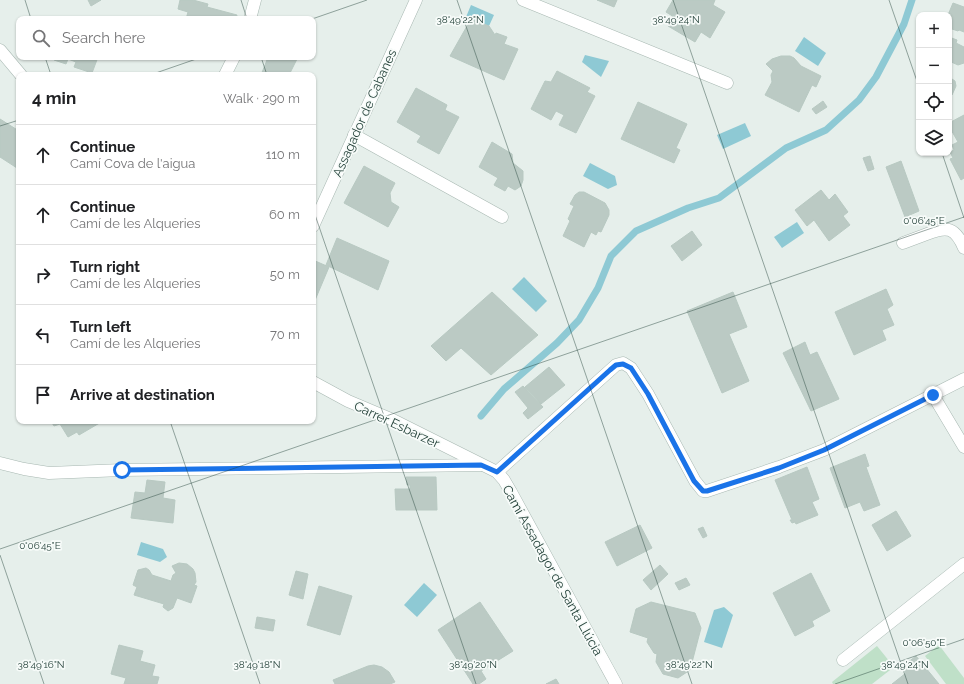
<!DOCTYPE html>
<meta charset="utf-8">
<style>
:root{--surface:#fff;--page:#f2f2f2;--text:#202124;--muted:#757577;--line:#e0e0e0}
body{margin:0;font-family:Raleway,sans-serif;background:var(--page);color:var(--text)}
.controls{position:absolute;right:12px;top:12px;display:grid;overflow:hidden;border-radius:8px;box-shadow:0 1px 3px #0004}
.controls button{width:36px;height:36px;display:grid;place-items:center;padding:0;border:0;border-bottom:1px solid var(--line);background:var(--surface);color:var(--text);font:20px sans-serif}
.stop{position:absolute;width:12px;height:12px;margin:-9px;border:3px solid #1a73e8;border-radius:50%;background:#fff}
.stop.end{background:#1a73e8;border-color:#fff;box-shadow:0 1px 4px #0008}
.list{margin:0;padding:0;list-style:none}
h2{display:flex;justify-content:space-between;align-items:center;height:52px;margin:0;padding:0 16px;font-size:17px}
h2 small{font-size:13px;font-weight:400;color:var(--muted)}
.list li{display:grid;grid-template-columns:26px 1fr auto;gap:12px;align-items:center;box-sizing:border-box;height:60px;padding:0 16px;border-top:1px solid var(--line)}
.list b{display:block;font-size:15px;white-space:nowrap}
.list p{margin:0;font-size:13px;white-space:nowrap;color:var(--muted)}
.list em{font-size:13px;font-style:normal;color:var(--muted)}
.icon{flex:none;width:22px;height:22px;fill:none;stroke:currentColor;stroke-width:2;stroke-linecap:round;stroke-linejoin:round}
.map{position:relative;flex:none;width:964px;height:684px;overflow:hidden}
.search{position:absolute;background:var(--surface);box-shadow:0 1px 3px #0004;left:16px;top:16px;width:300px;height:44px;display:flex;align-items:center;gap:10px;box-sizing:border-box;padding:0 14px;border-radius:8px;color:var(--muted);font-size:15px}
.panel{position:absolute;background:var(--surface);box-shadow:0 1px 3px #0004;left:16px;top:72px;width:300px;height:352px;border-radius:8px}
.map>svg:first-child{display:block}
</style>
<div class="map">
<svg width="964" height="684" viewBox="0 0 964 684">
<rect width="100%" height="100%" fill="#e6efeb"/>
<!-- green -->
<g fill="#bfe0c8">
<path d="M939 645 964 678V684H946L925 656Z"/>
<path d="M877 646 894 667 872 684H833L832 682Z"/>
</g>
<!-- water -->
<g fill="#8ec9d4">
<path d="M471 5 494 15 489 26 466 17Z"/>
<path d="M804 37 826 53 818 66 795 51Z"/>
<path d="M585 55 609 61 601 77 582 62Z"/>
<path d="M745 123 751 136 723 149 717 135Z"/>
<path d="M590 163 615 176 617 185 608 189 583 176Z"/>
<path d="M797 222 804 233 782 248 774 237Z"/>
<path d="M524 277 547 301 536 312 512 289Z"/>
<path d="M141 542 163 549 167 557 160 562 137 555Z"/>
<path d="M424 583 437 595 417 617 404 605Z"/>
<path d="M724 607 733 615 722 648 704 642 714 610Z"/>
</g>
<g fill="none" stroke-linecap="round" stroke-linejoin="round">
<!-- stream -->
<path stroke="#8ec9d4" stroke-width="7" d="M481 416 504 389 557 343 579 320 598 288 611 256 636 231 688 208 719 198 786 148 826 130 859 100 876 77 904 24 912 0"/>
</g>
<!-- building -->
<g fill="#bbcac4" stroke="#b8c9c2">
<path d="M88 0H101L91 6Z"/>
<path d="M180 0H193L208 4 207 7 237 15 236 19H186L188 12 178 9Z"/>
<path d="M597 0H617L614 7Z"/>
<path d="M673 0H715L713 5 725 12 710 38 701 32 695 42 668 26 674 17 666 12Z"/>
<path d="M953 3 964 7V32L959 30 958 31 949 28 948 15Z"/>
<path d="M471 19 489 26 495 35 496 33 507 37 504 44 518 49 504 80 450 56Z"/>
<path d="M949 37 957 40 956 43 964 47V63L958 65 949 61Z"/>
<path d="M781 56H790L794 58 801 66 821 76 816 87 812 85 799 112 765 95 772 82 771 75 773 71 766 64 772 59Z"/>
<path d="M55 57H98L92 73 74 67 76 62 68 59 66 64 54 60Z"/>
<path d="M261 57H298L289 75H261L267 60Z"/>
<path d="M557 71 590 88 587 92 595 96 576 133 559 125 564 115 556 111 551 120 531 109 545 81 551 82Z"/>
<path d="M949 77 955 81 956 86 952 95 949 96Z"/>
<path d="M416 88 447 105 445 110 459 117 439 154 417 142 421 136 397 122Z"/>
<path d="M823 101 827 107 816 114 812 109Z"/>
<path d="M638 102 687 124 676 148 680 150 674 163 621 139Z"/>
<path d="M964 115V178L961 180 950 159 953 158 950 152 954 150 952 145 958 142 949 126V123Z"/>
<path d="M0 119 19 131V164L17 168 0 157Z"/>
<path d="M492 142 512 154 513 163 523 171V180L521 186 515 190 508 186 505 191 494 185 498 178 479 167Z"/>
<path d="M870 156 874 169 868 171 863 158Z"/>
<path d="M901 161 919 211 905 217 886 167Z"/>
<path d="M364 166 395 183 390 193 391 202 399 207 388 227 344 203Z"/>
<path d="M821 190 829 200 835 194 848 212 843 216 850 225 829 241 814 220 807 226 795 210Z"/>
<path d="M579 192H584L605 203 609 210V215L601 232 598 231 596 235 591 232 584 247 563 236 570 221 568 219 574 206 570 204 575 195Z"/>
<path d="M692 231 702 245 682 261 671 246Z"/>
<path d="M337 238 389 261 378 290 326 265Z"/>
<path d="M313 260 329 267 313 305Z"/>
<path d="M886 289 893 305 887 309 894 325 882 330 886 340 854 355 835 312Z"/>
<path d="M492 292 538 335 491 375 461 348 446 361 431 346Z"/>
<path d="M733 292 747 327 729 334 749 381 722 393 687 311Z"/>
<path d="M805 342 810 355 817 352 839 399 811 411 783 353Z"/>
<path d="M549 367 565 385 541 404 525 387Z"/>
<path d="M523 386 543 407 528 419 523 413 528 408 515 392Z"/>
<path d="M51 421H103L79 435 77 432 68 437 60 424 54 426Z"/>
<path d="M865 454 869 466 866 467 880 505 864 511 860 502 845 508 830 468Z"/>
<path d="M807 467 819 499 812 502 818 515 796 524 795 522 792 523 790 520H792L775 480Z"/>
<path d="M406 477H436L437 510H396L395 489H410V485H407Z"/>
<path d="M147 480 165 482 163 498 175 500 173 523 131 518 135 492 145 493Z"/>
<path d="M896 511 911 536 887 551 872 525Z"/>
<path d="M640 525 652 548 617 566 605 542Z"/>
<path d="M703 527 707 536 703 538 698 529Z"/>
<path d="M179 563 187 564 193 569 195 573 196 582 194 585 197 586 191 603 177 598 173 608 168 611 163 607 164 604 134 595 137 587 133 585 138 570 146 568 149 570 152 575 171 581 173 575 176 573 172 566Z"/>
<path d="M660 565 668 574 651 590 643 580Z"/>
<path d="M296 571 308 574 303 599 289 595Z"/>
<path d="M811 573 830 611 812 621 814 626 795 636 773 593Z"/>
<path d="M686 578 690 585 679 590 675 583Z"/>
<path d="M319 586 352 596 340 635 307 625Z"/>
<path d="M480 602 513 651 481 671 486 679 479 684H473L438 630Z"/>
<path d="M651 602 695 613 701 628 690 670 678 678 663 674 656 662 657 654 654 653 647 642 648 638 630 632 636 609Z"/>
<path d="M257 617 275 620 273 631 255 628Z"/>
<path d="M119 645 143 651 140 661 155 665 152 676 159 677 157 684H124L126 678 111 674Z"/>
<path d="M916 656 939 684H892L906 673 902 667Z"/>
<path d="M374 665 382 667 389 672 395 682 390 684H335L333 680 368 666Z"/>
<path d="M556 679 559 684H546Z"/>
</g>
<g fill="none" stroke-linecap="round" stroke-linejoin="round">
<defs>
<path id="service" d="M843 660 964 564"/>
<g id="minor">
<path d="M523 0 727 83"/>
<path d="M250 19 255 0"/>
<path d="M0 50 21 75"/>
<path d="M225 75 234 57"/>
<path d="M354 135 502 217"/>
<path d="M313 226 416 0"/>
<path d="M903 243C911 240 919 237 927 234 947 226 955 227 964 248"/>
<path d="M313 382 348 401 393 420 497 472 504 480 511 492 616 684"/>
<path d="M933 395 964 447"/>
<path d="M0 463 24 469 49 473 122 470 481 465"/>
<path d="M497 472 616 365 623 363 631 368 648 394 695 481 703 491H707L779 467 824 450 964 379"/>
</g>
</defs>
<!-- service casing -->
<use href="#service" stroke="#a8b8b2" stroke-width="13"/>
<!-- minor casing -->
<use href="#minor" stroke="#a8b8b2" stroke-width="13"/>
<!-- service -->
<use href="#service" stroke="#fff" stroke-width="12"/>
<!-- minor -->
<use href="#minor" stroke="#fff" stroke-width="12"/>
</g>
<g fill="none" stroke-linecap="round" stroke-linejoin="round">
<!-- route -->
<path stroke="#1a73e8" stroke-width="5" d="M122 470 481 465 497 472 610 370 616 365 623 364 631 368 648 394 694 481 703 491H707L779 468 824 450 933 395"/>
</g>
<!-- ticks -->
<path fill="none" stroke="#24423a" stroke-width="1" stroke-opacity="0.45" d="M25 0 31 19M241 0 247 19M457 0 692 684M673 0 908 684M889 0 919 87M312 19 367 0M45 57 51 75M261 57 267 75M150 75 202 57M0 126 19 120M942 153 964 218M313 209 476 684M170 421 260 684M0 549 964 217M0 555 44 684M835 684 964 639"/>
<g text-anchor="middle" stroke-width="3.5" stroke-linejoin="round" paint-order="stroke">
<!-- street labels -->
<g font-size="13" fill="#24423a" stroke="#f7fbf9">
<text transform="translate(364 113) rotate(-66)" y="5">Assagador de Cabanes</text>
<text transform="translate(397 424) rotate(25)" y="5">Carrer Esbarzer</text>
<text transform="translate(553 570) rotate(61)" y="5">Camí Assadagor de Santa Llúcia</text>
</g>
</g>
<g font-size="10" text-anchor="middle" fill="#24423a" stroke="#f7fbf9" stroke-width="3.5" stroke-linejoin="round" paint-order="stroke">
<text x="460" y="23">38°49'22"N</text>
<text x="676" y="23">38°49'24"N</text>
<text x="924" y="224">0°06'45"E</text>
<text x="40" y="549">0°06'45"E</text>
<text x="924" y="646">0°06'50"E</text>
<text x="41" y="668">38°49'16"N</text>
<text x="257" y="668">38°49'18"N</text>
<text x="473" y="668">38°49'20"N</text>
<text x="689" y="668">38°49'22"N</text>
<text x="905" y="668">38°49'24"N</text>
</g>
</svg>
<div class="controls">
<button>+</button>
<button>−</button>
<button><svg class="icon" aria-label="locate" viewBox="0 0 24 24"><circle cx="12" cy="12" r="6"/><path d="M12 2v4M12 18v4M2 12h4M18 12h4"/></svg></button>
<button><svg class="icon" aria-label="layers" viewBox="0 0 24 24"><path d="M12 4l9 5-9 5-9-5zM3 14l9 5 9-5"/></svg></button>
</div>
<div class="stop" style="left:122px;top:470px"></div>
<div class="stop end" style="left:933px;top:395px"></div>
<div class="search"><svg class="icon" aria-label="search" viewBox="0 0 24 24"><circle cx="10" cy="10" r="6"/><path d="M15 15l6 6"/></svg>Search here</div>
<section class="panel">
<h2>4 min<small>Walk · 290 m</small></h2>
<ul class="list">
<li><svg class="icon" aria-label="ahead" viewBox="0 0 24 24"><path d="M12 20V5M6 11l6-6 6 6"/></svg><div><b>Continue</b><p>Camí Cova de l'aigua</p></div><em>110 m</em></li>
<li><svg class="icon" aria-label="ahead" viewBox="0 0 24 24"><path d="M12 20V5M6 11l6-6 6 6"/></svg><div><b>Continue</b><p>Camí de les Alqueries</p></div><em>60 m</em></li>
<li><svg class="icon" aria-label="right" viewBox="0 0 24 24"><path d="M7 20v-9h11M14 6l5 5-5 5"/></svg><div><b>Turn right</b><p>Camí de les Alqueries</p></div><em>50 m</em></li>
<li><svg class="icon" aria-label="left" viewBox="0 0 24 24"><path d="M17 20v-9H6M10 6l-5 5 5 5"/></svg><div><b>Turn left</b><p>Camí de les Alqueries</p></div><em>70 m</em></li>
<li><svg class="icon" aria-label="arrive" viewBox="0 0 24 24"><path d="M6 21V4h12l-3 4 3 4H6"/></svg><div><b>Arrive at destination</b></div></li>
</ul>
</section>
</div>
